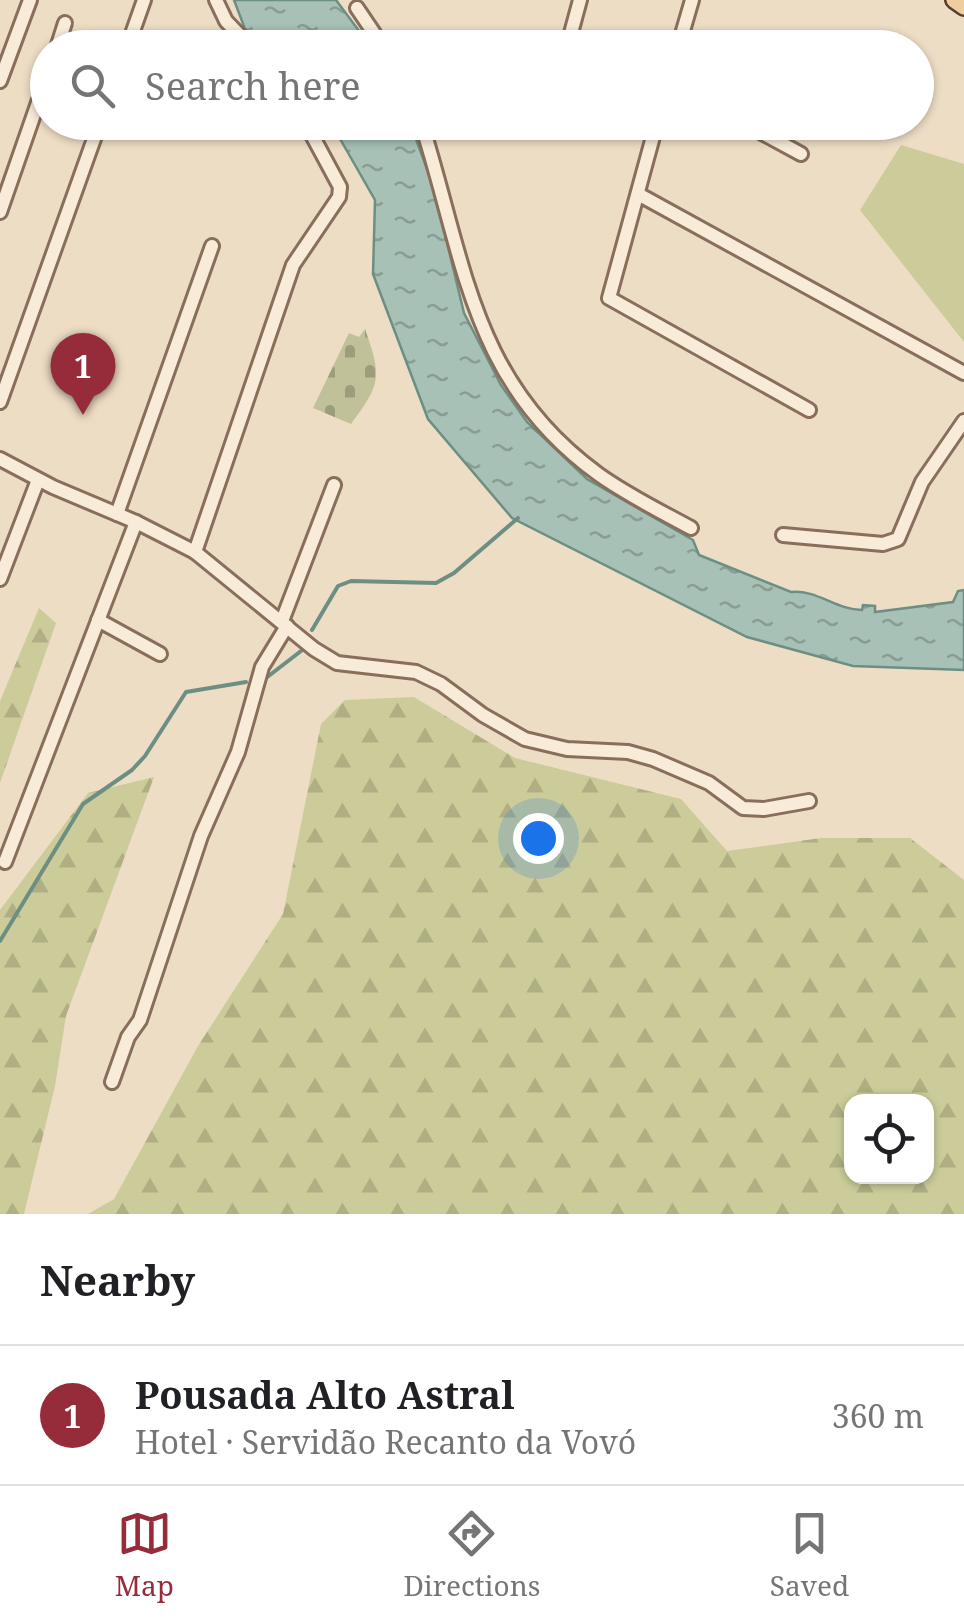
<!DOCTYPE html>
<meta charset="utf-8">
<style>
:root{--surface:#fff;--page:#f6f6f6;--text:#202124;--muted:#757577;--line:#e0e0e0;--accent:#962c39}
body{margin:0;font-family:"Noto Serif",serif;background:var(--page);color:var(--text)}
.controls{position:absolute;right:30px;bottom:30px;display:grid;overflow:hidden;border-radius:20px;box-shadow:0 2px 8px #0004}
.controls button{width:90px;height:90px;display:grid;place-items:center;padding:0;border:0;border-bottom:2px solid var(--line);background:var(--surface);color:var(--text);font:50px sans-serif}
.you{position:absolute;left:538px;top:838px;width:35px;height:35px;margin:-25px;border:8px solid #fff;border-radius:50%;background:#1a73e8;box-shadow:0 0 0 15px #1a73e833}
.badge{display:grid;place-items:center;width:65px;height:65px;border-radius:50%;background:var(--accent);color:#fff;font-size:32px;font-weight:700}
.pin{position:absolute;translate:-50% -82px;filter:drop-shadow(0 2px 5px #0008)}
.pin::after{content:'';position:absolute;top:52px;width:35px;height:30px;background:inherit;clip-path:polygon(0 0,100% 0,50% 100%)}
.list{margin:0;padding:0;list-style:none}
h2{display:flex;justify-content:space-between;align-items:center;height:130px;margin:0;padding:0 40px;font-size:42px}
h2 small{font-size:32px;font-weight:400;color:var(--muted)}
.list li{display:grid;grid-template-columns:65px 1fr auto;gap:30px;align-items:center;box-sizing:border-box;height:140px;padding:0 40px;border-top:2px solid var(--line)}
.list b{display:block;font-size:38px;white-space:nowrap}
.list p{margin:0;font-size:32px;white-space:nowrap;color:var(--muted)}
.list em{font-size:32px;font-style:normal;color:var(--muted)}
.icon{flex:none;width:55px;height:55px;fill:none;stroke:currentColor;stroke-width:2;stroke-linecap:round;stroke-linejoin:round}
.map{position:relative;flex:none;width:964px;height:1214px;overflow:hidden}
.search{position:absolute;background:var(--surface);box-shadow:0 2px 8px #0004;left:30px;right:30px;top:30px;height:110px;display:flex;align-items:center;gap:25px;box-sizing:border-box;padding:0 35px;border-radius:55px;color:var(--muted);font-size:38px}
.sheet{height:270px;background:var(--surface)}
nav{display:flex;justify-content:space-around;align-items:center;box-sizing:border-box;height:140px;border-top:2px solid var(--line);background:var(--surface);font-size:28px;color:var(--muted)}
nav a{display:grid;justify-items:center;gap:5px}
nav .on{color:var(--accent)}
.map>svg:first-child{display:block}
</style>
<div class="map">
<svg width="964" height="1214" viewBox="0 0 964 1214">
<defs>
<pattern id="forest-firs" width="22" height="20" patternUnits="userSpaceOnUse" patternTransform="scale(2.5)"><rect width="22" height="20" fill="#cbcc99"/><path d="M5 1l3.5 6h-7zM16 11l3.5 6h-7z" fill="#afaf83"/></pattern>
<pattern id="cemetery-stones" width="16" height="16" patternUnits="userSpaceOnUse" patternTransform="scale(2.5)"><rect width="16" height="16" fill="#c0c198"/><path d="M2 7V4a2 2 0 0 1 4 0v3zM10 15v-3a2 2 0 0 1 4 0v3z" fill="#9d9d7b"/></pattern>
<pattern id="water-ripples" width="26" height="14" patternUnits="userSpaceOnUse" patternTransform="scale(2.5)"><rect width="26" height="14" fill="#a7c1b6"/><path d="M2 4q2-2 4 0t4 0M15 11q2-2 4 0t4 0" fill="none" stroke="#899d93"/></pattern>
</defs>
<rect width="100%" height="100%" fill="#eeddc5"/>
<!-- forest -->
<g fill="url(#forest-firs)" fill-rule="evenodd">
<path d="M39 608 56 623 0 783V701Z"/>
<path d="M414 697 515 758 681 799 727 851 821 838H910L964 880V1214H88L114 1199 198 1046 283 914 321 724 345 700ZM852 1102H926V1176H852Z"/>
<path d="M154 777 66 1016 55 1086 24 1214H0V910L88 793Z"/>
</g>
<!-- cemetery -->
<path fill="url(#cemetery-stones)" d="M365 329C382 377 381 384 351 424L313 408 349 333 359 337Z"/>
<!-- garden -->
<path fill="#cbcc99" d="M901 145 964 164V342L860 210Z"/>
<!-- water -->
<g fill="url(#water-ripples)" stroke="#6d8f83" stroke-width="2.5">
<path d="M234 0H336L371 47H265L245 29Z"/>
<path d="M331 123H410L433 185 464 313 501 385 527 422 587 479 693 540 699 555 791 592C816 589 837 610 862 610L863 605 875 606V612L953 602 958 591 964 590V670L853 666 747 637 512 518 428 419 373 274 375 200Z"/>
</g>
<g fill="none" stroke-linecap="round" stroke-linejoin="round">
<!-- stream -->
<g stroke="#6d8f83" stroke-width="4">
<path d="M312 630 338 586 351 581 436 583 454 573 518 518"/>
<path d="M266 678 301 651"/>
<path d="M0 941 83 804 132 770 145 756 186 692 246 682"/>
</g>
<defs>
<g id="minor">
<path d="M216 0 226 21 252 48"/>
<path d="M357 8 384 48"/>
<path d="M57 48 65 23"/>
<path d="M127 48 144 0"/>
<path d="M567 48 580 0"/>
<path d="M678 48 692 0"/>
<path d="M0 81 30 0"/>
<path d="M421 122C465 260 471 382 598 474 627 495 660 511 691 528"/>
<path d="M657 122 609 298 809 410"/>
<path d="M742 122 801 154"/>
<path d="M638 194 964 373"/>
<path d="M0 212 48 74"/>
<path d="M0 402 100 122"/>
<path d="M0 459 53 487 136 522 195 552 314 649 337 663 416 672 441 684 483 715 525 739 567 749 628 752 653 759 709 783 743 808 764 809 809 801"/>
<path d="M117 514 212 246"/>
<path d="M783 535 883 544 898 539 922 482 964 421"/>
<path d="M195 552 293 265 339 197 340 187 305 122"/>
<path d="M0 579 38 480"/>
<path d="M98 620 160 654"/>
<path d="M282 621 334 485"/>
<path d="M5 862 136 522"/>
<path d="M112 1082 128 1037 140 1020 201 836 238 752 262 667 287 626"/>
</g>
<path id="major" d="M954 0 964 7"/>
</defs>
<!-- minor casing -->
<use href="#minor" stroke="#886e5b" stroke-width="18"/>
<!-- major casing -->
<use href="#major" stroke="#563d2f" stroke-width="20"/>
<!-- minor -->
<use href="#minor" stroke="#f8ebd8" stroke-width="12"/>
<!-- major -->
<use href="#major" stroke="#f0cd9e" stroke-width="15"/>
</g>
</svg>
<div class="controls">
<button><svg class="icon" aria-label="locate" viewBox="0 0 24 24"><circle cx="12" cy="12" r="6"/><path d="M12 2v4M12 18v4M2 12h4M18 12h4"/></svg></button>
</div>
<div class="you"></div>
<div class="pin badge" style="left:83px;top:415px">1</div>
<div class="search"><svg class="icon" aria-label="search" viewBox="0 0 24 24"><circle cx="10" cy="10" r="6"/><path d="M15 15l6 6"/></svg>Search here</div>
</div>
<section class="sheet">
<h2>Nearby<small></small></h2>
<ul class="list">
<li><span class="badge">1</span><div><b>Pousada Alto Astral</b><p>Hotel · Servidão Recanto da Vovó</p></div><em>360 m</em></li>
</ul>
</section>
<nav>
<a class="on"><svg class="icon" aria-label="map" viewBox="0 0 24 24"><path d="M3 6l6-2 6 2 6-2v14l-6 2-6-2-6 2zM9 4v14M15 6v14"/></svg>Map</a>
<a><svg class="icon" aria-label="directions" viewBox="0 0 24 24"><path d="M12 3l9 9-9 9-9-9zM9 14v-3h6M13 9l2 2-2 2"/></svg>Directions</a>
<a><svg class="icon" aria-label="saved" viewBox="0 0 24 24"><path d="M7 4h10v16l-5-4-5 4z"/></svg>Saved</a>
</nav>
